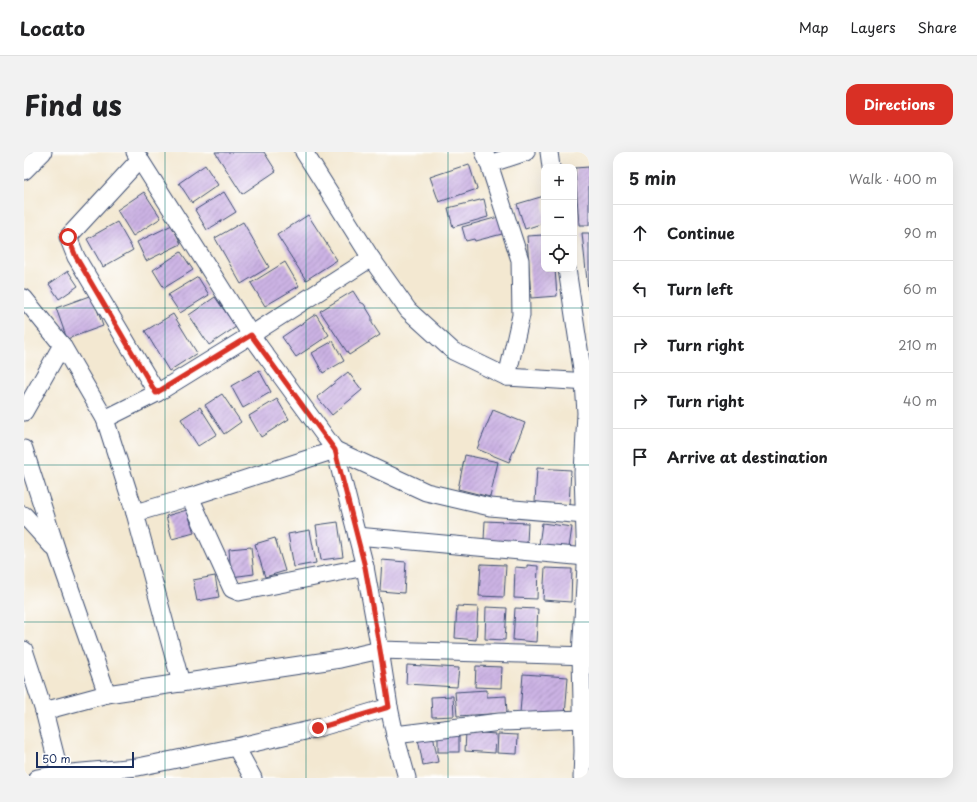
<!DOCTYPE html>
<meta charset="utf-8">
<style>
:root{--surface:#fff;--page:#f2f2f2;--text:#202124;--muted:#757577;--line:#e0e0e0;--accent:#d93025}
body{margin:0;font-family:"Playpen Sans",sans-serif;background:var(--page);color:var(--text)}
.controls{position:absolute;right:12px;top:12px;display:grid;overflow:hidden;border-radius:8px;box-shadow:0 4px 16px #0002}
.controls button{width:36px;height:36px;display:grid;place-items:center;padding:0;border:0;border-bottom:1px solid var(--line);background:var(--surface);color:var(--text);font:20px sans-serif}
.scale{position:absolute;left:12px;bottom:10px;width:98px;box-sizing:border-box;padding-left:4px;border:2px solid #1b2f5e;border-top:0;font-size:11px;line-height:14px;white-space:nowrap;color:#1b2f5e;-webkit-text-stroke:3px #fff;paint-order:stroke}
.stop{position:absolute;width:12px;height:12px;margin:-9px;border:3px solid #d93025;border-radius:50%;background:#fff}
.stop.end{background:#d93025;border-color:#fff;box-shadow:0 1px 4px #0008}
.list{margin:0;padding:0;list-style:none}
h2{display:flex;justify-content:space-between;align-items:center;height:52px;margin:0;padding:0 16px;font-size:17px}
h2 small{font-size:13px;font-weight:400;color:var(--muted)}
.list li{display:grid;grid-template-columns:26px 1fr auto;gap:12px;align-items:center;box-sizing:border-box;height:56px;padding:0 16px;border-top:1px solid var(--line)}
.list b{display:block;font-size:15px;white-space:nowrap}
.list em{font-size:13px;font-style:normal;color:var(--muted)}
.icon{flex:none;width:22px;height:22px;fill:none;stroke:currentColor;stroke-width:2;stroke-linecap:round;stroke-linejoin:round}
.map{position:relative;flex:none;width:565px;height:626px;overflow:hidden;border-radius:12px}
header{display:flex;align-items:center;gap:24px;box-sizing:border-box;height:56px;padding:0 20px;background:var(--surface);border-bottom:1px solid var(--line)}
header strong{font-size:19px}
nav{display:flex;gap:22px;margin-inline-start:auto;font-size:14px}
.intro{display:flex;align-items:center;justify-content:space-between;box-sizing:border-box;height:96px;padding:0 24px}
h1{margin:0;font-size:28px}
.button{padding:10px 18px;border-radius:12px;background:var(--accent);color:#fff;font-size:14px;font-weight:700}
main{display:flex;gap:24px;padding:0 24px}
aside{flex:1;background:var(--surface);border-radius:12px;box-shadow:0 4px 16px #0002}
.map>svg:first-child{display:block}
</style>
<header>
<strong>Locato</strong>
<nav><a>Map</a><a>Layers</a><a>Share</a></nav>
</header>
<div class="intro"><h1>Find us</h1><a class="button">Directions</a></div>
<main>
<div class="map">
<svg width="565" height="626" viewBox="0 0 565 626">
<defs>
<pattern id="building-hatch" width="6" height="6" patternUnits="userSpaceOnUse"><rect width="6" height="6" fill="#ccb3e4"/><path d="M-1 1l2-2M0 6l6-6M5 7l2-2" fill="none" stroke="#a592bc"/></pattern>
</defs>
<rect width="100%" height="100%" fill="#fff"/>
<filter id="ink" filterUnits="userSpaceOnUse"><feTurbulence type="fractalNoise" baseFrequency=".025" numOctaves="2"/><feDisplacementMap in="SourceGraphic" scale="8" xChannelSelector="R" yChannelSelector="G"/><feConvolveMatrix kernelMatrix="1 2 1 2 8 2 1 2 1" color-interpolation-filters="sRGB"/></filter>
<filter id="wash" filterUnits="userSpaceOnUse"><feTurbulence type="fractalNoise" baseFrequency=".012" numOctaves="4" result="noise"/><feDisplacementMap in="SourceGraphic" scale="16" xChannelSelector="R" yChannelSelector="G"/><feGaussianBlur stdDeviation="0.9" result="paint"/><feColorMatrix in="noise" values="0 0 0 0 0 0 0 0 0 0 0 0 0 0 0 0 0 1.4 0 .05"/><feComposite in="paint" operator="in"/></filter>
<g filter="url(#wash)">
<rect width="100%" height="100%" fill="#f3e8d1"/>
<g id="blocks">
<!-- building -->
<g fill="url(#building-hatch)">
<path d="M191 0H240L252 19 218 42Z"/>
<path d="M445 12 453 37 415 50 406 25Z"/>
<path d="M181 13 194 33 168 51 155 31Z"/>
<path d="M565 15V73H555L551 16Z"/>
<path d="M120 40 137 66 109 84 93 58Z"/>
<path d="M200 40 212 60 183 78 171 58Z"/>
<path d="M520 44V71L501 77 493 52Z"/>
<path d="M460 47 464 65 429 75 424 56Z"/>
<path d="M284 63 313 108 282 128 253 83Z"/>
<path d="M478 64 482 81 451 89 450 87 442 89 438 75Z"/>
<path d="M93 70 109 98 79 115 63 87Z"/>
<path d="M219 70 245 115 217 132 191 86Z"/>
<path d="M148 73 157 92 122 109 113 90Z"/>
<path d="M558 81H565V138H564Z"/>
<path d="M520 83V117H531L533 144 507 146 503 84Z"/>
<path d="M157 100 169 118 140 136 129 118Z"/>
<path d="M261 110 275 134 241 154 227 131Z"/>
<path d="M44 119 54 134 35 147 25 132Z"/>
<path d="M174 125 185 143 156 161 144 143Z"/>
<path d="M329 139 336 150 340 152 348 165V171L356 183 325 203 296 159Z"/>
<path d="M68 143 79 174 43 187 32 156Z"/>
<path d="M191 145 212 175 185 193 165 163Z"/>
<path d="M149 162 173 201 145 219 121 179Z"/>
<path d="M292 162 305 183 272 205 258 185Z"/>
<path d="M309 189 320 209 299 221 288 201Z"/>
<path d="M235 218 247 240 219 256 207 234Z"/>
<path d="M324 220 338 238 308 263 293 245Z"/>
<path d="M198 242 217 270 200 282 181 253Z"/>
<path d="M253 247 265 267 237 285 225 264Z"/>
<path d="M176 255 193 282 174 294 157 267Z"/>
<path d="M469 258 501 271 485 310 453 297Z"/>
<path d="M441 303 474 310 466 345 434 337Z"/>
<path d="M513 316 547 318 545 353 511 350Z"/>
<path d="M163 358 170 381 148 387 142 364Z"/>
<path d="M461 369 504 371 503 391 460 388Z"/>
<path d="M314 370 319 405 297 408 292 373Z"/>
<path d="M518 371 548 375 545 396 515 393Z"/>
<path d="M286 378 292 411 270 415 264 382Z"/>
<path d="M251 386 261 419 241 425 231 392Z"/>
<path d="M227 395 230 422 207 425 205 397Z"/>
<path d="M358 408 382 410 380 441 356 439Z"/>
<path d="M457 412 482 413 480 445 455 444Z"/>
<path d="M503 413 514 414 513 447 490 446 491 415 503 416Z"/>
<path d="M521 416 548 417 547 450 519 448Z"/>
<path d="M191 424 195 445 173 449 169 428Z"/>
<path d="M433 454 454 455 452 488 431 486Z"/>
<path d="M462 455 483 456 481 488 461 487Z"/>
<path d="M491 456 514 457 512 490 489 488Z"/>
<path d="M383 513 435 516 433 535 382 532Z"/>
<path d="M452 514 478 515 477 536 451 535Z"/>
<path d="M499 522 544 525 541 564 496 561Z"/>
<path d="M463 538V545L482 544 483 561 433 564 431 540Z"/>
<path d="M429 544 430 564 408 565 407 545Z"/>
<path d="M442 580 472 582 471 601 441 599Z"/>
<rect x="414" y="582" width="21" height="18"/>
<path d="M474 582 494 583 493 602 473 601Z"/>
<path d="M409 583 414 610 399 613 394 587Z"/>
</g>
</g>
</g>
<g filter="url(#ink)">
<use href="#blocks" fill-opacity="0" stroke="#3b4b6f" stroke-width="1"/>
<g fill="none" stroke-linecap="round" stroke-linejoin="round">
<defs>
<g id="minor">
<path d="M111 0 227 183 311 298 341 415 356 498 365 555 371 583 383 626"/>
<path d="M280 0 347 106 384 158 429 199 483 225 565 230"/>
<path d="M460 0 465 12 496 108 497 163 483 225"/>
<path d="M525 0 527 15"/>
<path d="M116 7 44 85 52 105 133 241"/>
<path d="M465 12 502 0"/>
<path d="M0 19 19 0"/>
<path d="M543 117 560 230 562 261 559 321 562 414 557 503 559 599 558 626"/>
<path d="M0 146 38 193 81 267 111 361 157 531"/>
<path d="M0 260 38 193"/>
<path d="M81 267 133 241 227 183 347 106"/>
<path d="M0 297 33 399 83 542"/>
<path d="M166 345 208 437 215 440 341 415"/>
<path d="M111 361 166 345 311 298 402 340 466 355 561 363"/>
<path d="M0 363 29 395"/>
<path d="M333 384 562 405"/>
<path d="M0 498 20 559 36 622"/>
<path d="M20 559 83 542 316 507 356 498 565 504"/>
<path d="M371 583 476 570 559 567"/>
<path d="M212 595 229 626"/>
<path d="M13 626 36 622 114 615 212 595 294 576 365 555"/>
</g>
</defs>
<!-- minor casing -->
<use href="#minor" stroke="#3b4b6f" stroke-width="19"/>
<!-- minor -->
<use href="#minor" stroke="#fff" stroke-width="17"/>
</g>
</g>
<g fill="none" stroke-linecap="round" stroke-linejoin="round" filter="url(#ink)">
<!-- route -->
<path stroke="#d93025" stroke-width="5" d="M44 85 52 105 132 241 227 183 311 298 341 415 356 498 365 555 294 576"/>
</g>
<!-- grid -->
<path fill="none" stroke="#0f766e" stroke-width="1" stroke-opacity="0.55" d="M141 0V626M282 0V626M424 0V626M0 156H565M0 313H565M0 470H565"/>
</svg>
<div class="controls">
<button>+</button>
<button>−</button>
<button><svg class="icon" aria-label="locate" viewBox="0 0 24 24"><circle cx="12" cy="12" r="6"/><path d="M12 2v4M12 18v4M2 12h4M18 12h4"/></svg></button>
</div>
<div class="scale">50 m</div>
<div class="stop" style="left:44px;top:85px"></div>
<div class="stop end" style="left:294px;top:576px"></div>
</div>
<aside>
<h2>5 min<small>Walk · 400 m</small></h2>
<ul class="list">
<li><svg class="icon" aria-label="ahead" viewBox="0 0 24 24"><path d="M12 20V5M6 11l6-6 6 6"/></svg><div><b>Continue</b></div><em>90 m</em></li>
<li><svg class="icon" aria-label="left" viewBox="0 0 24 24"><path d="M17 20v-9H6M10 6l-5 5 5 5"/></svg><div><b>Turn left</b></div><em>60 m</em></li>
<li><svg class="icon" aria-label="right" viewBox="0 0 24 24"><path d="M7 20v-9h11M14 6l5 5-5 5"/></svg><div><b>Turn right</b></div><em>210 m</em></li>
<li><svg class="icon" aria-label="right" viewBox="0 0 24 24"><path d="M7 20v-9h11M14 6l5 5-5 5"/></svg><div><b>Turn right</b></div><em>40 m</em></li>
<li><svg class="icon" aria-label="arrive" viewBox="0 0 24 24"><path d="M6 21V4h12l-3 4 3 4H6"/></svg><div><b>Arrive at destination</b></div></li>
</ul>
</aside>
</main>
